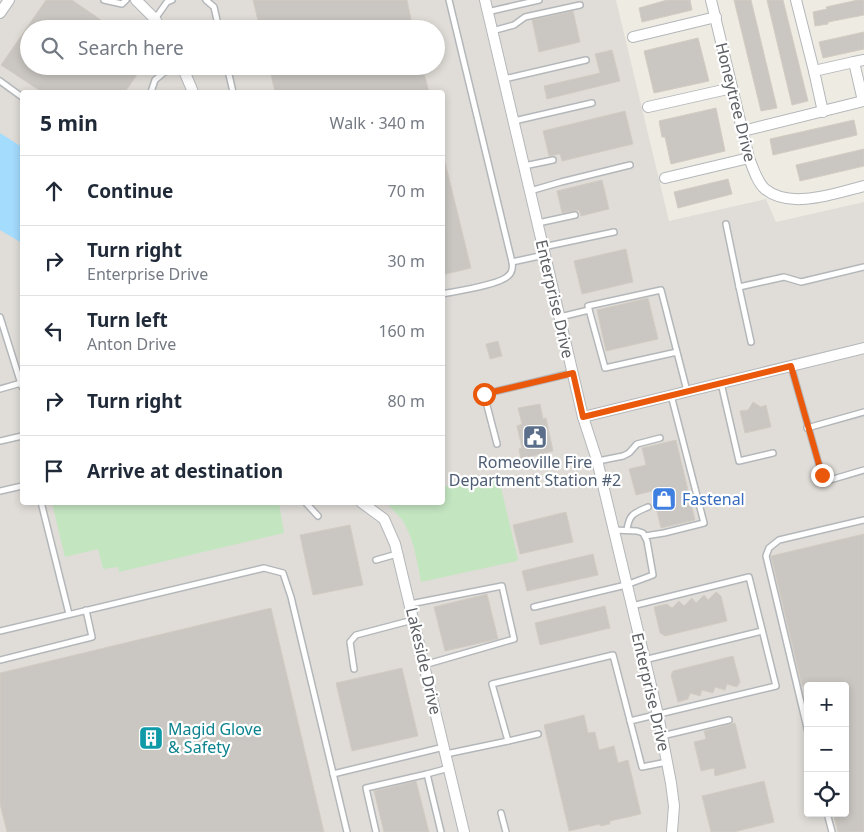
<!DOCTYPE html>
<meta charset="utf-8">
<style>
:root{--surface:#fff;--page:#f6f6f7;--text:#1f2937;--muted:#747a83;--line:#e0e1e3}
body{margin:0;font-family:"Noto Sans",sans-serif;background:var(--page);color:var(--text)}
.controls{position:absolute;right:15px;bottom:15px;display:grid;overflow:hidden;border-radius:5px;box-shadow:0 2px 8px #0003}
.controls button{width:45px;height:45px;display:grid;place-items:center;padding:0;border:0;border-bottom:1px solid var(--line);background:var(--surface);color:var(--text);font:25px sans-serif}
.stop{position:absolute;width:15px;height:15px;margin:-11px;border:4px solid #ea580c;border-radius:50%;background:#fff}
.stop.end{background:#ea580c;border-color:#fff;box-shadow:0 1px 5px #0008}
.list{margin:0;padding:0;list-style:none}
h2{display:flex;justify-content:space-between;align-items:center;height:65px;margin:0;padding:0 20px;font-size:21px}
h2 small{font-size:16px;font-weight:400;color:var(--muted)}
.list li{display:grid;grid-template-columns:32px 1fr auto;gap:15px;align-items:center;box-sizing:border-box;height:70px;padding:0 20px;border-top:1px solid var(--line)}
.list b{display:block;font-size:19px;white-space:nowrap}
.list p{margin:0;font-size:16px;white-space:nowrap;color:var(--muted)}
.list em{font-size:16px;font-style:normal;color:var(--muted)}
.icon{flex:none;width:28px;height:28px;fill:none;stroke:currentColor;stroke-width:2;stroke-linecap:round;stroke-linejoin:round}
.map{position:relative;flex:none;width:864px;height:832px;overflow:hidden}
.search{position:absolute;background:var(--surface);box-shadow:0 2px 8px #0003;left:20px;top:20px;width:425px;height:55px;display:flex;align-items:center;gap:12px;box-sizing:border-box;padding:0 18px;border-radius:28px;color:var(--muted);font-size:19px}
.panel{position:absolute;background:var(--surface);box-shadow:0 2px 8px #0003;left:20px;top:90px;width:425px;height:415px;border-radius:5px}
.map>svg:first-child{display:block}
</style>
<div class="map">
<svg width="864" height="832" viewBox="0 0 864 832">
<rect width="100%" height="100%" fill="#eeebe3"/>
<!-- industrial -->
<path fill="#e0ddd8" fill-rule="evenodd" d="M0 0H616L669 221 766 199 776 222 864 202V832H0ZM29 29H436V66H29ZM22 92H442V502H22ZM808 686H845V813H808Z"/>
<!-- green -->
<g fill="#c3e5c0">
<path d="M495 475H498L518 559 517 561 421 582C417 561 414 540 403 521 398 515 392 509 387 503L442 502 443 487Z"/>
<path d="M52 503H279L284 533 119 572 118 567 103 569 98 549 65 557Z"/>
</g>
<!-- water -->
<path fill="#a4dcfe" d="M0 133 22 147V243L0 230Z"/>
<!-- building -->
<g fill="#cac6c1" stroke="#d3ccc2">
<path d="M46 0H72L114 29H29V66H143L125 92H42L1 65Z"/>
<path d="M253 0H407L413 29H260Z"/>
<path d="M667 0H690L692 10 642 22 639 8Z"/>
<path d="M734 0H751L777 108 761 111Z"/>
<path d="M767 0H783L808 101 792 105Z"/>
<path d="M858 0H864V15L828 22V24L815 26 813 12 827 9 826 7Z"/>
<path d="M573 11 580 42 539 52 532 20Z"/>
<path d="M864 32V49L823 58 819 42Z"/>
<path d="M698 38 709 81 654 93 644 51Z"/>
<path d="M612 50 620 81 547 99 544 86 600 73 595 54Z"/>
<path d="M269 66H422L429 92H275Z"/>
<path d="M716 108 725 151 671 164 665 137H662L659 121Z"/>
<path d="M625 111 633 144 562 161 560 154 549 156 543 131Z"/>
<path d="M854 120 857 135 773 155 770 139Z"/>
<path d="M864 149V166L800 181 796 165Z"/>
<path d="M445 162 471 268 442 275V163Z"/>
<path d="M728 179 732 194 678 208 674 192Z"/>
<path d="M602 180 609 209 581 216 579 210 562 213 557 191Z"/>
<path d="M626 249 633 282 582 294 574 261Z"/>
<path d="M648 298 658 339 606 351 597 310Z"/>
<path d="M498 341 502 356 490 359 486 344Z"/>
<path d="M753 402 761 407 766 405 771 427 745 433 740 411 748 410Z"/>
<path d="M540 404 543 419 546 418 553 451 521 459 519 449 522 448 517 426 522 424 518 408Z"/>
<path d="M676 440 695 520 661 528 652 491 636 495 629 469 646 465 642 448Z"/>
<path d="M566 512 573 542 520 554 513 525Z"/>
<path d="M350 525 363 585 313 595 300 535Z"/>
<path d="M864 534V832H838L833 813H845V686H802L771 556Z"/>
<path d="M593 554 598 575 527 591 522 571Z"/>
<path d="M716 592 721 596 727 621 665 636 660 633 654 607 667 604 672 608 679 601 684 606 692 598 696 603 704 595 708 600Z"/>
<path d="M487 594 498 639 445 651 434 607Z"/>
<path d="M605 606 610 628 540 645 535 623Z"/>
<path d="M271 608 324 832H7L0 804V673Z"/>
<path d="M733 656 740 682 737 687 727 684 725 690 715 687 713 693 702 690 700 696 690 693 688 699 678 702 671 675 673 671Z"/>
<path d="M402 668 418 736 352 751 336 683Z"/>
<path d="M584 715 588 733 595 732 599 750 614 746 618 763 628 760 641 814 610 821V824L600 826V824L569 831 544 725Z"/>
<path d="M735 723 746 768 715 776 714 768 701 771 694 742 706 739 704 731Z"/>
<path d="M416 781 429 832H384L374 791Z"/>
<path d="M764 781 774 822 734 832H711L702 796Z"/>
</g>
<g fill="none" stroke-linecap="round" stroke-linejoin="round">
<defs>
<g id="service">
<path d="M104 0 122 4 126 0"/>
<path d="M206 0 214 7 219 29"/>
<path d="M449 0 512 262"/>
<path d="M487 12 539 0"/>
<path d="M155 19 167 2 172 0"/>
<path d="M492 31 514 25 525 17 580 5"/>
<path d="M227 66 233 92"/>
<path d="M504 79 586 60"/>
<path d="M0 81 22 97"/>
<path d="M151 92 155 80 172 66"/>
<path d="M514 121 592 103"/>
<path d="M524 166 553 160"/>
<path d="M530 191 561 182 630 165"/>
<path d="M538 223 575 215"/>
<path d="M726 224 739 287"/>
<path d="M543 247 614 232"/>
<path d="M442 294C457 291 499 285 508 276 512 273 513 267 512 262L544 255"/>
<path d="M0 317 22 387"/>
<path d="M560 317 589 310"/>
<path d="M751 342 739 287 784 277 801 282 864 267"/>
<path d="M677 352 605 368 588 306 661 290 687 391"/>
<path d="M791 366 822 475 830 480 864 470"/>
<path d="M721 383 739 461 773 453"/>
<path d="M0 389 21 383"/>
<path d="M807 428 864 412"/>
<path d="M0 441 22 436"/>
<path d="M497 444 484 394 572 373"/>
<path d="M598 461 623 456 629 453 637 444 660 438"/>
<path d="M0 491 22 486"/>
<path d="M41 502 69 614"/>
<path d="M305 502 318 516"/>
<path d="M627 530C629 514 634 513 648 507"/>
<path d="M645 536 664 533 704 523 671 395"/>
<path d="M376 560 397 554"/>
<path d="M410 604 502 586 514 639 424 665"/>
<path d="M534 607 626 585 653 575 647 541 643 533 637 531 614 530"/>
<path d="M0 631 264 568 283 573 291 597 347 832"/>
<path d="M0 660 92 637 86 610"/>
<path d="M644 660 762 631"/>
<path d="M354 669 350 642 356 635 413 620"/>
<path d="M630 721 776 686 749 577 632 606"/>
<path d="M808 732 766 556 769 548 779 540 864 520"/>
<path d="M662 736 729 720"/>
<path d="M508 741 538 734"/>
<path d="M446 754 508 741 492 684 613 655 642 767 667 762"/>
<path d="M333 774 444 747"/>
<path d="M501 813 506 832"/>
<path d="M827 813 832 832"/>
<path d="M376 832 366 788 427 774"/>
<path d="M441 832 427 774 449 768"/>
</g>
<g id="minor">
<path d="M136 0 155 19 161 29"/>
<path d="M485 0 583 417 597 460 658 715 671 783 674 806 672 832"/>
<path d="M711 0 749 158C753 168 757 182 765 189 790 210 836 193 864 186"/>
<path d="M796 0 814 71"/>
<path d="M0 13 9 0"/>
<path d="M633 37 716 17"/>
<path d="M854 62 864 60"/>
<path d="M182 66 193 92"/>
<path d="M648 107 732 88"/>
<path d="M743 131 863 101 854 62 814 71 823 112"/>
<path d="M665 178 749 158"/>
<path d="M583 417 864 348"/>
<path d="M361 502 384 519 395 544 464 832"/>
</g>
</defs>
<!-- service casing -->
<use href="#service" stroke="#b4b7ba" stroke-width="8"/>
<!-- minor casing -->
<use href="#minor" stroke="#b4b7ba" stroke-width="12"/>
<!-- service -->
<use href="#service" stroke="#fff" stroke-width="5"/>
<!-- minor -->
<use href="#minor" stroke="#fff" stroke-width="10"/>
</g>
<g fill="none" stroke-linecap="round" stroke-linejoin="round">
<!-- route -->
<path stroke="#ea580c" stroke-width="6" d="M484 394 573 373 583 417 791 366 822 475"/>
</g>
<!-- icons -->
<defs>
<symbol id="civic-square" viewBox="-11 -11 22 22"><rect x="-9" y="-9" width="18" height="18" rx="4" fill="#5c6f8a" stroke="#fff"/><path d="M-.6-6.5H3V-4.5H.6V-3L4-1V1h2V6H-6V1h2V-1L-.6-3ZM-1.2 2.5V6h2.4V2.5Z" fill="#fff"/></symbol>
<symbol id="shop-square" viewBox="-11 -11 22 22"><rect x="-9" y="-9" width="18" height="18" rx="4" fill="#3f7fe0" stroke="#fff"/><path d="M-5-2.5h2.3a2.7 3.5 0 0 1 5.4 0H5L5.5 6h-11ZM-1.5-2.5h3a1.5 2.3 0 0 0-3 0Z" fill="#fff"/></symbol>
<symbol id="building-square" viewBox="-11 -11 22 22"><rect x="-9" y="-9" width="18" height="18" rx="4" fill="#0f9aa8" stroke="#fff"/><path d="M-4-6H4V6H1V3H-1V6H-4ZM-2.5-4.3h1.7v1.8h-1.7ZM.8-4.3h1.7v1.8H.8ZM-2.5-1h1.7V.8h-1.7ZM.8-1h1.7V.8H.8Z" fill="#fff"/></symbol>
</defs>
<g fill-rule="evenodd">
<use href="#civic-square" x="521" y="423" width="28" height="28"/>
<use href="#shop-square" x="650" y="485" width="28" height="28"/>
<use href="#building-square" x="137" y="724" width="28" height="28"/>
</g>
<g text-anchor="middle" stroke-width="4.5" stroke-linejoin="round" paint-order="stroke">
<!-- street labels -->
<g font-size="16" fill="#5c6064" stroke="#fff">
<text transform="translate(736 102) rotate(76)" y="6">Honeytree Drive</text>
<text transform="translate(555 299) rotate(77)" y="6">Enterprise Drive</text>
<text transform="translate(424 661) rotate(77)" y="6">Lakeside Drive</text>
<text transform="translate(651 692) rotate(77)" y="6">Enterprise Drive</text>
</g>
<!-- service labels -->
<g font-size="16" fill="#4e5e75" stroke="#fff">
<text x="535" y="468">Romeoville Fire<tspan x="535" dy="18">Department Station #2</tspan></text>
</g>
<!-- shop labels -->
<g font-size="16" fill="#366cbe" stroke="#fff" text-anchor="start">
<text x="682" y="505">Fastenal</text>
</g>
<!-- culture labels -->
<g font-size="16" fill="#0d838f" stroke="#fff" text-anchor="start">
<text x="168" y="735">Magid Glove<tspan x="168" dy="18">&amp; Safety</tspan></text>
</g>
</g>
</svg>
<div class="controls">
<button>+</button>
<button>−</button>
<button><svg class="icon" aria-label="locate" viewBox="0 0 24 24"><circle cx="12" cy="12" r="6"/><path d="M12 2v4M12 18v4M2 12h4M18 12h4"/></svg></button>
</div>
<div class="stop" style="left:484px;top:394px"></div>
<div class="stop end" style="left:822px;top:475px"></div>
<div class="search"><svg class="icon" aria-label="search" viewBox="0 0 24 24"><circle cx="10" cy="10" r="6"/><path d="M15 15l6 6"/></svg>Search here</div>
<section class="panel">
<h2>5 min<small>Walk · 340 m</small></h2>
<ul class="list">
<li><svg class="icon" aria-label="ahead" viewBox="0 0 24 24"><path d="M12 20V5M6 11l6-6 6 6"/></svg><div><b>Continue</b></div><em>70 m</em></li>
<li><svg class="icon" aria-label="right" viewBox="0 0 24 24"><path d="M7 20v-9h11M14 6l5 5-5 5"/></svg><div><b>Turn right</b><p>Enterprise Drive</p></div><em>30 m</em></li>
<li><svg class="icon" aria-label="left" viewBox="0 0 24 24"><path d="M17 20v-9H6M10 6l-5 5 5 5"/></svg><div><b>Turn left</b><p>Anton Drive</p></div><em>160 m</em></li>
<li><svg class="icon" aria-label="right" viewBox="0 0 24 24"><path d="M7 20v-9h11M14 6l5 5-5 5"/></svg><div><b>Turn right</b></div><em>80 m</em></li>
<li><svg class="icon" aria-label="arrive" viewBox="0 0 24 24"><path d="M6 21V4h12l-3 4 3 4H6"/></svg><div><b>Arrive at destination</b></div></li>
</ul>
</section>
</div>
